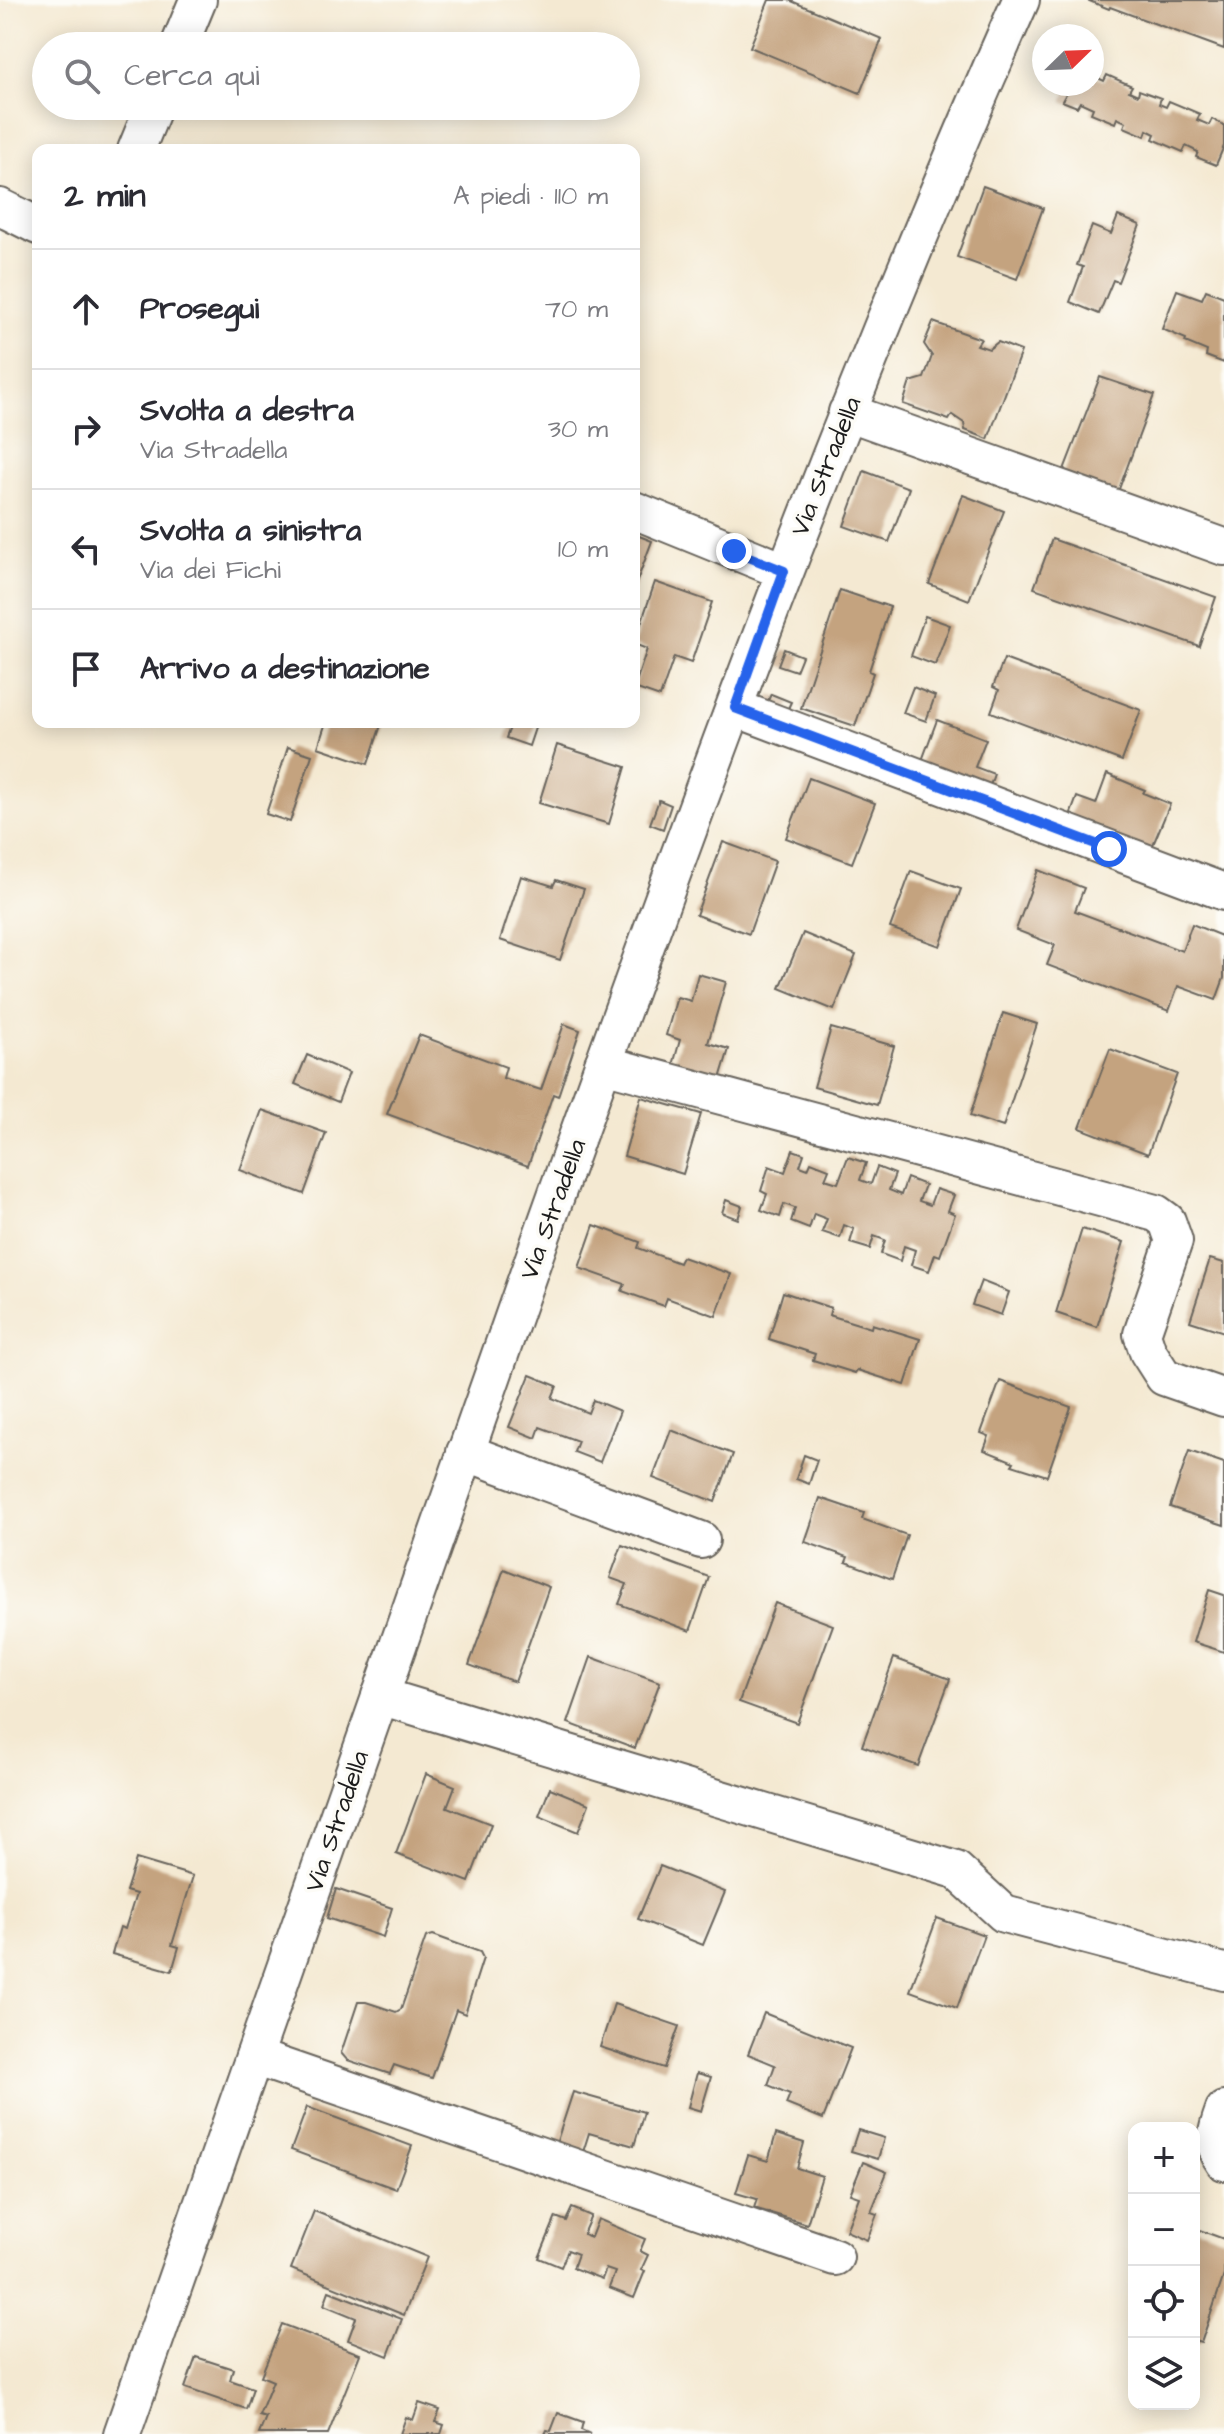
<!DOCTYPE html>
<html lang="it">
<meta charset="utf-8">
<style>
:root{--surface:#fff;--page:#f2f2f3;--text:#2b2b33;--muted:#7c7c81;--line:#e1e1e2}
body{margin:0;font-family:"Architects Daughter",sans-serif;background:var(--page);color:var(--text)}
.controls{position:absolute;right:24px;bottom:24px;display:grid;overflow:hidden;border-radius:16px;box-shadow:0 4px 20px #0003}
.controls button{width:72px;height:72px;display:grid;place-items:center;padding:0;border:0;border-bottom:2px solid var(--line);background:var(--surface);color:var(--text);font:40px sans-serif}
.compass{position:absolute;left:1032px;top:24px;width:72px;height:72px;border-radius:50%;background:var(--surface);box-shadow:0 4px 20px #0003;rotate:67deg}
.stop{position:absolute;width:24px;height:24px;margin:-18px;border:6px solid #2563eb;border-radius:50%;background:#fff}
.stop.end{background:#2563eb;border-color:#fff;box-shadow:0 2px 8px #0008}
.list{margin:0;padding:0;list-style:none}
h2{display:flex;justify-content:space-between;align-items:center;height:104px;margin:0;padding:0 32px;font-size:34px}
h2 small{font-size:26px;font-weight:400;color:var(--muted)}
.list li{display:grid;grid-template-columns:52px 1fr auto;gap:24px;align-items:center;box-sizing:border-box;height:120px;padding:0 32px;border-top:2px solid var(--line)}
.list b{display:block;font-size:30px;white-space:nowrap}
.list p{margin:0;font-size:26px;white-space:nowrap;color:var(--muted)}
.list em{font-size:26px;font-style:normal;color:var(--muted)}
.icon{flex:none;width:44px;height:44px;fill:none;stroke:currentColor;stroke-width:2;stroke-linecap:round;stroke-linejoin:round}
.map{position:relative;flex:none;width:1224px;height:2434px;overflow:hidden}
.search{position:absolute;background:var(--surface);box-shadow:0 4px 20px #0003;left:32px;top:32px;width:608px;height:88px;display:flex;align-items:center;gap:20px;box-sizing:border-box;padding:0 28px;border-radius:44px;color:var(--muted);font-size:30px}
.panel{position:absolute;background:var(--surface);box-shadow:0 4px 20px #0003;left:32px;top:144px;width:608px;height:584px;border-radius:16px}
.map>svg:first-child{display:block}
</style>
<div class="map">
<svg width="1224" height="2434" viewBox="0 0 1224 2434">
<rect width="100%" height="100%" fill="#fdfcf7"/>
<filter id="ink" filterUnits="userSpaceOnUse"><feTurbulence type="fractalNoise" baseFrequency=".0125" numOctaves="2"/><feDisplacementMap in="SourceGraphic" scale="16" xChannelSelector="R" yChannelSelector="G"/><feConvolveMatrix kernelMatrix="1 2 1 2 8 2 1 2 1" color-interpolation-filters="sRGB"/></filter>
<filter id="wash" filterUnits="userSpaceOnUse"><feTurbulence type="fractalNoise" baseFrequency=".006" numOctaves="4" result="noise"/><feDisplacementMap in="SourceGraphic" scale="32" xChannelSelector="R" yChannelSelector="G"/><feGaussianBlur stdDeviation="1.8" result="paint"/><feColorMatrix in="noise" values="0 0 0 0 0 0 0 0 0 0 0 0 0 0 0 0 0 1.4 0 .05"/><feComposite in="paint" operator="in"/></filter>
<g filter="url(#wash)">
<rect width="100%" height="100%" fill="#f4e9d2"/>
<g id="blocks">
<!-- building -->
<g fill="#c4a37f">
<path d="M769 0H789L882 39 860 93 750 47Z"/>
<path d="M1087 0H1224V49L1110 7 1109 9Z"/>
<path d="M1092 75 1104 81 1107 75 1132 86 1129 91 1138 95 1139 90 1161 98 1159 104 1166 107 1169 101 1200 114 1197 120 1209 125 1212 119 1224 125V146L1216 165 1196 157 1198 152 1186 146 1183 152 1153 139 1155 134 1147 130 1145 136 1124 127 1126 122 1117 118 1115 123 1091 113 1093 108 1080 102 1077 107 1062 101 1067 92 1056 88 1058 84H1092Z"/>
<path d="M983 186 1043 208 1017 279 957 257Z"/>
<path d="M1118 216 1140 225 1118 282 1113 280 1099 314 1070 302 1083 267 1077 265 1092 226 1111 234Z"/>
<path d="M1177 290 1202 299 1206 290 1224 297V363L1206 356 1207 351 1185 342 1186 339 1162 329Z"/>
<path d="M933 322 981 339 977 345 989 349 998 342 1021 351 988 439 965 430 964 423 952 415 949 420 903 404 910 382 924 378 932 356 924 344Z"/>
<path d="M1100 377 1154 395 1116 497 1062 475Z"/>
<path d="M864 471 909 488 889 542 844 526Z"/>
<path d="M963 495 1004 511 969 600 929 584Z"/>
<path d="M634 534 652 541 634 589Z"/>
<path d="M1052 539 1216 597 1199 646 1034 588Z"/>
<path d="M655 582 712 602 691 663 674 657 660 697 634 688 647 649 634 644Z"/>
<path d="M840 590 890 607 869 671 873 673 855 726 801 708Z"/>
<path d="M925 616 950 625 935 665 911 656Z"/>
<path d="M784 649 802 656 796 671 778 665Z"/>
<path d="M1004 659 1141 710 1122 761 991 712 999 690 993 687Z"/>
<path d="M913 687 935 696 926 721 903 713Z"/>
<path d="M771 694 791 702 785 715 765 707Z"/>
<path d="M937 720 986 739 975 767 994 774 988 791 920 766Z"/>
<path d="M326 722H382L368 764 318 747Z"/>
<path d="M512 722H537L529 746 506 738Z"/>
<path d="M557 745 626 767 609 824 539 803Z"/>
<path d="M288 747 312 755 290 822 266 814Z"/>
<path d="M1107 774 1145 790 1143 793 1170 804 1150 852 1067 824 1077 797 1096 804Z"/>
<path d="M809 778 875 803 852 863 786 838Z"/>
<path d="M659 800 671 805 663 829 650 824Z"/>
<path d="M723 842 775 861 749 934 696 915Z"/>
<path d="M1038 870 1084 888 1075 911 1182 951 1192 924 1224 937V978L1216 1000 1178 986 1169 1011 1047 965 1055 945 1016 930Z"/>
<path d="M911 871 961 889 940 946 890 928Z"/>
<path d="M521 876 553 886 556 880 584 889 560 960 500 940Z"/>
<path d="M803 933 856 955 834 1010 780 988Z"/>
<path d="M698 974 726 982 708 1043 729 1049 719 1082 672 1069 680 1040 666 1035 677 997 691 1001Z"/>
<path d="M1003 1013 1037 1024 1003 1127 970 1116Z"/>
<path d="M564 1024 580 1030 558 1096 553 1094 528 1166 387 1114 419 1035 506 1067 503 1078 541 1090Z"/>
<path d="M831 1028 894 1046 877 1105 814 1087Z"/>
<path d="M1110 1049 1177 1074 1148 1154 1080 1128Z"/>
<path d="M307 1055 349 1073 338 1102 295 1084Z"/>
<path d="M641 1097 701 1114 683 1174 624 1156Z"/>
<path d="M262 1110 326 1133 304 1194 240 1170Z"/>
<path d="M793 1150 804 1154 800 1166 808 1169 811 1162 829 1169 825 1179 838 1183 848 1157 866 1163 860 1180 871 1184 877 1167 895 1174 889 1190 901 1195 907 1178 925 1185 919 1201 930 1205 936 1189 954 1195 948 1211 955 1214 940 1256 935 1254 929 1271 911 1265 915 1250 904 1246 900 1261 881 1254 885 1240 874 1236 870 1249 850 1243 854 1229 844 1225 840 1238 822 1232 827 1219 814 1214 809 1229 791 1222 795 1208 784 1204 780 1217 761 1210 767 1194 761 1191 769 1166 785 1172Z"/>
<path d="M726 1200 742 1206 738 1219 722 1213Z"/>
<path d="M594 1225 640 1242 638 1248 679 1263 682 1257 731 1274 716 1316 667 1298 664 1306 622 1291 625 1284 579 1268Z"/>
<path d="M1082 1229 1124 1242 1097 1327 1056 1313Z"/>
<path d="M1210 1259 1224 1263V1332L1190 1321Z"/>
<path d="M981 1281 1009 1292 1001 1315 972 1305Z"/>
<path d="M783 1292 831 1308 829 1315 871 1328 872 1324 920 1339 905 1385 857 1370 855 1373 813 1360 815 1354 769 1339Z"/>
<path d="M530 1375 557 1386 552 1398 588 1413 593 1400 620 1411 600 1462 574 1452 578 1441 540 1427 536 1438 509 1427Z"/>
<path d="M1000 1381 1071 1407 1047 1476 1012 1465 1014 1462 984 1450 989 1436 981 1433Z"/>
<path d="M671 1430 733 1454 715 1502 653 1478Z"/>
<path d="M1189 1451 1224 1463V1525L1170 1507Z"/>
<path d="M804 1455 817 1460 809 1484 796 1479Z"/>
<path d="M820 1498 864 1513 862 1519 907 1535 892 1579 846 1562 848 1557 805 1542Z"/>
<path d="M622 1545 709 1577 690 1631 619 1604 627 1584 610 1578Z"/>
<path d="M504 1569 549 1587 515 1682 469 1665Z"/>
<path d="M1209 1590 1224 1595V1652L1193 1642Z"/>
<path d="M775 1603 833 1625 797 1723 739 1702Z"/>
<path d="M591 1657 660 1682 635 1748 568 1723Z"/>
<path d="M894 1658 950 1679 918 1766 862 1746Z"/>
<path d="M426 1774 455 1786 447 1807 491 1824 469 1882 396 1854Z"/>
<path d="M550 1788 589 1804 578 1832 539 1816Z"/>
<path d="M136 1859 193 1876 172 1945 179 1947 172 1971 112 1954 120 1927 125 1929 136 1894 126 1891Z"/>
<path d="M660 1866 725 1892 703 1945 638 1919Z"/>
<path d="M336 1889 392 1908 383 1937 327 1918Z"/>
<path d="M937 1918 984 1935 957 2008 910 1991Z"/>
<path d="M433 1935 480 1952 483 1958 465 2014 456 2010 432 2078 394 2065 390 2074 347 2060 341 2053 358 2002H366L396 2012 401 2009 426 1937Z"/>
<path d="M614 2004 679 2026 664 2068 600 2047Z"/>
<path d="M764 2013 851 2048 823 2119 786 2104 790 2094 768 2085 775 2065 748 2054Z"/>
<path d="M697 2073 711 2077 701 2111 688 2107Z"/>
<path d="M573 2092 644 2112 634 2146 589 2133 583 2152 556 2144Z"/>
<path d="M307 2107 412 2146 396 2189 291 2150Z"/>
<path d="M858 2130 884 2138 878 2159 851 2151Z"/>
<path d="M776 2134 804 2143 797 2168 822 2176 807 2224 754 2208 757 2199 736 2193 748 2155 768 2161Z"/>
<path d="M863 2162 887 2172 871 2212 877 2214 867 2240 846 2231 859 2197 850 2194Z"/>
<path d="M572 2208 591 2216 583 2234 591 2237 598 2219 645 2239 640 2251 648 2255 641 2270 645 2271 634 2298 609 2288 615 2272 606 2269 602 2279 573 2268 578 2254 568 2250 561 2267 539 2258 556 2217 566 2221Z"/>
<path d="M314 2211 427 2257 404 2315 291 2269Z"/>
<path d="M1194 2228 1224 2239V2275L1201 2343 1194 2341Z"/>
<path d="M329 2291 402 2319 388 2356 348 2340 356 2318 324 2305Z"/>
<path d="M282 2324 360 2354 328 2434H259L266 2417 259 2415 273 2381 261 2376Z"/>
<path d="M196 2357 233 2369 230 2380 253 2388 246 2409 185 2388Z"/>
<path d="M419 2403 440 2410 435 2422 444 2425 441 2434H400L406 2417 413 2420Z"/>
<path d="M558 2413 583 2422 581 2430 590 2434H545L547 2430 551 2431Z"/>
</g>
</g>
</g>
<g filter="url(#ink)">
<use href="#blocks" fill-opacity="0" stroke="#68645c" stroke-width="2"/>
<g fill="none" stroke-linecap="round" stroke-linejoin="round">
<defs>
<g id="street">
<path d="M179 46 198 0"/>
<path d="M136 150 154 106"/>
<path d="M0 207 38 226"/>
<path d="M847 412 1224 547"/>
<path d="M634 510 784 571"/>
<path d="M735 708 1224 892"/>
<path d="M603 1064 1156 1213 1167 1221 1174 1241 1142 1334 1148 1352 1164 1377 1224 1398"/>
<path d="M465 1452 701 1540"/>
<path d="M380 1696 956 1870 1004 1914 1224 1972"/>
<path d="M254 2057 835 2257"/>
<path d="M1224 2110C1217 2129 1211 2145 1224 2162"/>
<path d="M122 2434C260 2040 397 1646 536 1252 686 830 839 409 1021 0"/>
</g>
</defs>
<!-- street casing -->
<use href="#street" stroke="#68645c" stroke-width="40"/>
<!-- street -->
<use href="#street" stroke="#fff" stroke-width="36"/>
</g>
</g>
<g fill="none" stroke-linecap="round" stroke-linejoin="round" filter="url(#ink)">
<!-- route -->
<path stroke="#2563eb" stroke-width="10" d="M734 551 784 571 735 708 1109 849"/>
</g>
<g text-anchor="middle" stroke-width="7" stroke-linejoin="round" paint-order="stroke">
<!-- street labels -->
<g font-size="26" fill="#1c1c1c" stroke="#fdfcf7">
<text transform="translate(825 466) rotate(-68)" y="9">Via Stradella</text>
<text transform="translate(552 1209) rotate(-70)" y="9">Via Stradella</text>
<text transform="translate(336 1821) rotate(-71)" y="9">Via Stradella</text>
</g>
</g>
</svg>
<div class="controls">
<button>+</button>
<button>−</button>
<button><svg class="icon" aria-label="locate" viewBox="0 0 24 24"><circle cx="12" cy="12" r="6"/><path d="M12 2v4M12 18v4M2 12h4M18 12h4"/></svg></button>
<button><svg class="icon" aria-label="layers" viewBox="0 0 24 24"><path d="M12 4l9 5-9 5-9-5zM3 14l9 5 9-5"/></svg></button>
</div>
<svg class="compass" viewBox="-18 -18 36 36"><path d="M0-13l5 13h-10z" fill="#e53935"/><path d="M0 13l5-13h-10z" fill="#7c7c81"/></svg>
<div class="stop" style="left:1109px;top:849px"></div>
<div class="stop end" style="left:734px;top:551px"></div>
<div class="search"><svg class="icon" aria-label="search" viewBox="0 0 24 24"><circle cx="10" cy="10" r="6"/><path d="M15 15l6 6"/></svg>Cerca qui</div>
<section class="panel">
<h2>2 min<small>A piedi · 110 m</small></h2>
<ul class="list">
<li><svg class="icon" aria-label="ahead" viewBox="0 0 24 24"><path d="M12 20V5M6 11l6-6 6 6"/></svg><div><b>Prosegui</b></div><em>70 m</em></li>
<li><svg class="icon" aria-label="right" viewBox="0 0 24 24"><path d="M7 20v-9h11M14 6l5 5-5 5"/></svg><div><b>Svolta a destra</b><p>Via Stradella</p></div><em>30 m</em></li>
<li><svg class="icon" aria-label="left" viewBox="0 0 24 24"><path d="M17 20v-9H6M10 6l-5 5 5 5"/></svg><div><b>Svolta a sinistra</b><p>Via dei Fichi</p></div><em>10 m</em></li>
<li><svg class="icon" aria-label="arrive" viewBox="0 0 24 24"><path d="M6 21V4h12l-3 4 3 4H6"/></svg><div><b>Arrivo a destinazione</b></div></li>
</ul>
</section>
</div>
